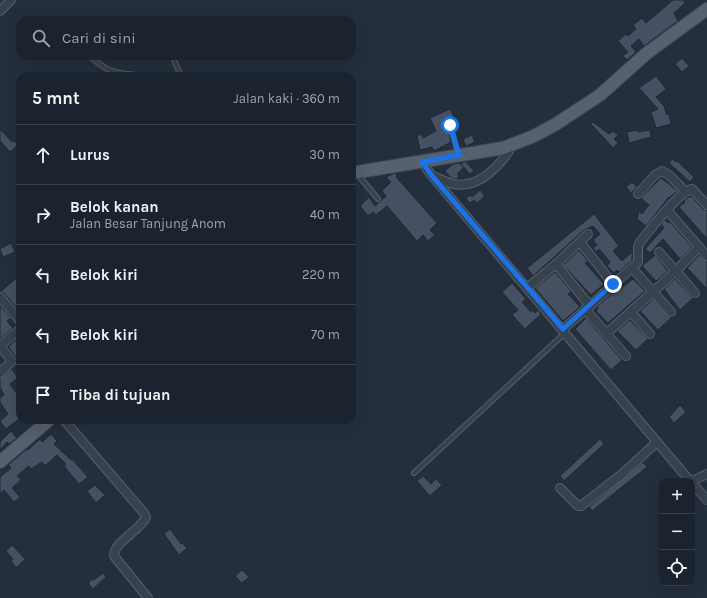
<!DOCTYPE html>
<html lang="id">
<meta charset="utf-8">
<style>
:root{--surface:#1b232e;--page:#282f3a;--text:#f1f3f6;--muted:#a0a4aa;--line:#39404a}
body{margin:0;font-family:Karla,sans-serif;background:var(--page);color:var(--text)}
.controls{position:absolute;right:12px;bottom:12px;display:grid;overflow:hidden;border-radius:8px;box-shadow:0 4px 16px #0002}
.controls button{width:36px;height:36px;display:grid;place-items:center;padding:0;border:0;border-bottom:1px solid var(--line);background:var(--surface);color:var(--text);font:20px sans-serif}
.stop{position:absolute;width:12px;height:12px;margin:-9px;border:3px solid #1a73e8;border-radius:50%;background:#fff}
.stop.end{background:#1a73e8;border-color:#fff;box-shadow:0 1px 4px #0008}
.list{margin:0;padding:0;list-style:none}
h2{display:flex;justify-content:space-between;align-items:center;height:52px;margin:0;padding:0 16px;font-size:17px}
h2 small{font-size:13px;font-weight:400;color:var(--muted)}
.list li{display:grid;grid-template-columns:26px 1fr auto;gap:12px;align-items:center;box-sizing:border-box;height:60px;padding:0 16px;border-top:1px solid var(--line)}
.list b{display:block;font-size:15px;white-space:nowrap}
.list p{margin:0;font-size:13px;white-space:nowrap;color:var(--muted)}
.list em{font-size:13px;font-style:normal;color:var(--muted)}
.icon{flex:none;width:22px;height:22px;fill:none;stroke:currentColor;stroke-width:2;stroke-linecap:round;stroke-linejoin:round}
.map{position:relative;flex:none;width:707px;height:598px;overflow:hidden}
.search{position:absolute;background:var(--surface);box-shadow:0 4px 16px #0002;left:16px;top:16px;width:340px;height:44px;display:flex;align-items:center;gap:10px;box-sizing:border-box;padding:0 14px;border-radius:12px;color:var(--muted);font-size:15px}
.panel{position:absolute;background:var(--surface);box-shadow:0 4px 16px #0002;left:16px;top:72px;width:340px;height:352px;border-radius:12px}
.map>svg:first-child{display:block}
</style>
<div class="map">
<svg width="707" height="598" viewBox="0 0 707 598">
<rect width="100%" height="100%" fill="#242f3e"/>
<!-- building -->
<g fill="#455162" stroke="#1f2835">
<path d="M673 0H683L685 3 674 13 678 21 644 46 639 39 631 46 636 52 627 60 623 56 628 52 618 41 626 34 628 36 636 29 633 25 642 18 646 23Z"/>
<path d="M682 58 689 66 682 72 675 64Z"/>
<path d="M656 76 666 89 656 97 664 106 667 115 669 114 671 124 656 128 651 112 658 109 639 88Z"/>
<path d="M450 109 457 123 453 124 449 122 447 124 451 142 434 151 432 147 420 150 417 136 422 134 423 138 436 131 430 118Z"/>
<path d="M593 122 609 134 613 131 618 135 614 139 618 143 613 148 591 124Z"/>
<path d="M0 129 12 142 14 141 18 145 10 152 0 141Z"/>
<path d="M638 130V132L650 130 651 137 629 143 627 132Z"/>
<path d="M472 135 475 142 466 146 463 139Z"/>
<path d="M672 159 676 162 677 161 694 177 690 182 669 163Z"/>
<path d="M463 162H466L474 171 470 174 461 164Z"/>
<path d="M459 163 464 167 457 174 459 176 457 179 451 178 445 171 453 164Z"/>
<path d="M395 173 397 175 396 177 437 223 430 230 435 235 428 241 423 235 417 241 387 206 376 215 373 212 368 216 360 206 369 197 375 206 386 196 382 191 391 182 386 177Z"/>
<path d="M661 178 678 191 668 198 646 226 637 219 639 211 642 214 649 205 641 198Z"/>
<path d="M632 182 637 187 631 193 626 187Z"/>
<path d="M480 190 485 196 477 203 474 200 470 203 466 199 470 195 472 197Z"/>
<path d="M691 196 703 209 707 210V239L679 207 685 202 684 200Z"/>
<path d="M594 214 619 246 613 251 622 261 632 252V260L619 272 617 270 614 273 607 266 610 262 599 249 596 252 593 248 597 245 593 240 600 234 593 226 584 230 533 276 527 268Z"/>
<path d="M665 220 668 223 670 222 692 247 680 259 663 239 650 253 645 249 664 228 661 224Z"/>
<path d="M11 243 15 252 3 257 0 249Z"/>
<path d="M579 250 588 261 585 263 604 284 591 295 563 265Z"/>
<path d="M655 255 668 271 656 281 642 266Z"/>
<path d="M699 255 707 261V289L687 268Z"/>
<path d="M555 272 571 291 568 294 580 307 563 321 535 288Z"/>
<path d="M20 275V310L19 311 4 293 0 292Z"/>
<path d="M633 279 645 291 608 323 596 311 598 308 597 307 618 288 620 289Z"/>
<path d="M675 279 693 298 680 310 664 289Z"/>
<path d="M512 283 526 299 522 302 531 312 532 310 535 313 538 310 541 314 525 329 512 315 518 310 502 292Z"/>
<path d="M653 299 671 318 658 330 640 311Z"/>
<path d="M0 306 11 318 7 321 13 328 0 339Z"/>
<path d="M586 318 622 360 611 370 575 329Z"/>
<path d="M630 320 648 339 636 350 617 331Z"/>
<path d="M20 336V354L16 357 8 347Z"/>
<path d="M12 369 18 378 10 384 20 398V418L6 429 0 421 8 414 0 402V398L4 395 0 387V378Z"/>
<path d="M680 405 686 412 674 423 669 417Z"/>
<path d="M11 431 17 438 9 444 7 442 0 450V442Z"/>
<path d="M51 434 57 441 54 444 71 460 72 459 88 477 79 484 68 471 64 465 66 464 57 455 45 466 42 462 31 469 29 466 17 476 21 480 12 488 20 497 14 502 4 490 0 494V477L11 468 8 465 27 449 28 450 40 439 42 442Z"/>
<path d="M600 439 604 444 564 481 560 476Z"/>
<path d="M643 462 647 467 592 511 589 507Z"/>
<path d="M423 476 431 484 436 479 442 485 430 496 417 481Z"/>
<path d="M95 485 105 495 96 503 87 491Z"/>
<path d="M170 529 181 544 182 543 187 548 179 555 164 534Z"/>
<path d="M12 545 25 559 16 568 11 561 13 559 6 551Z"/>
<path d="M242 570 249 577 242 583 235 576Z"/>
<path d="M103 573 106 577 93 589 88 583 93 579 94 580Z"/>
</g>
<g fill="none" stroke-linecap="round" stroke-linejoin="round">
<defs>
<g id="lane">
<path d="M90 56C110 75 117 72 142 76"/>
<path d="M174 60 181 76"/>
<path d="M450 125 458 153"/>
<path d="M358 175 378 199"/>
<path d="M414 473 565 333"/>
</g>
<g id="street">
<path d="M0 11 11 0"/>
<path d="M422 162 432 176 690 481"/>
<path d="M433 176C440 179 447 183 454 184 480 189 501 164 513 145"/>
<path d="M638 194 655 175 662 171 669 175 686 192"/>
<path d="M667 210 707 256"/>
<path d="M580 242 613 284"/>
<path d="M659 252 695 293"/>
<path d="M556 264 588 234"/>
<path d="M632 268 671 312"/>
<path d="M527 288 556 264 590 306 563 329"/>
<path d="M0 297 20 321"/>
<path d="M590 306 638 262V247L640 242C650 230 678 192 692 189L707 205"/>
<path d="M585 309 626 356"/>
<path d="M631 312 650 334"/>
<path d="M607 333 676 271 699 247"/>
<path d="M0 346 12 361 0 373"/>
<path d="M0 346 20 329"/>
<path d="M64 420 144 513 146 517C140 531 114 541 114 556L148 598"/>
<path d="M692 481 707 474"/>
<path d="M692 483 707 500"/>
<path d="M560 488 578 506H581L621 475 656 443"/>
</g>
<g id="primary">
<path d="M352 173 503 148 534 136 556 124 600 95 647 53 707 9"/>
<path d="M0 462 49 420"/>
</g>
</defs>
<!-- lane casing -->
<use href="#lane" stroke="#565f6c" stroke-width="6"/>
<!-- street casing -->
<use href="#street" stroke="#565f6c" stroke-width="10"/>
<!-- primary casing -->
<use href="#primary" stroke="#414a57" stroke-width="14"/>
<!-- lane -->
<use href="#lane" stroke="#38414e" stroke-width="4"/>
<!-- street -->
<use href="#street" stroke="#38414e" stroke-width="8"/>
<!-- primary -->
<use href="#primary" stroke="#56606e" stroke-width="12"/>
</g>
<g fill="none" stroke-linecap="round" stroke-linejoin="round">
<!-- route -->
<path stroke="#1a73e8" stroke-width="5" d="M450 125 459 155 422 162 432 176 563 329 613 284"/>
</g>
</svg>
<div class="controls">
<button>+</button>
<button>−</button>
<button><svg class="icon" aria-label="locate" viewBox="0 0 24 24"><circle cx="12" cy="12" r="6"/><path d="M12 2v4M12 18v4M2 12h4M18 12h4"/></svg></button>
</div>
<div class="stop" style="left:450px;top:125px"></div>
<div class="stop end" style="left:613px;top:284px"></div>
<div class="search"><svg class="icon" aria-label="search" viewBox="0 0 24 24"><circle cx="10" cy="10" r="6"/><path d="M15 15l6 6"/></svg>Cari di sini</div>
<section class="panel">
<h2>5 mnt<small>Jalan kaki · 360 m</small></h2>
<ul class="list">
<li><svg class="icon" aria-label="ahead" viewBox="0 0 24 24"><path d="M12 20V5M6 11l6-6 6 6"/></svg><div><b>Lurus</b></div><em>30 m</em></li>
<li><svg class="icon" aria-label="right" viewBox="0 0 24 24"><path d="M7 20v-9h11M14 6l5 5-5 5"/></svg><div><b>Belok kanan</b><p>Jalan Besar Tanjung Anom</p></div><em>40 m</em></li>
<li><svg class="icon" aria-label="left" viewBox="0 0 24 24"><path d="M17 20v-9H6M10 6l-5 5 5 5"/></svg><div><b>Belok kiri</b></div><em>220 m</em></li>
<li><svg class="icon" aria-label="left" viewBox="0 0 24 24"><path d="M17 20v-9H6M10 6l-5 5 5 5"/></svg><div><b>Belok kiri</b></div><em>70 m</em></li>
<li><svg class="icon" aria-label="arrive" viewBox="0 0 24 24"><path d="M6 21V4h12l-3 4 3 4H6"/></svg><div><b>Tiba di tujuan</b></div></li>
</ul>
</section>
</div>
